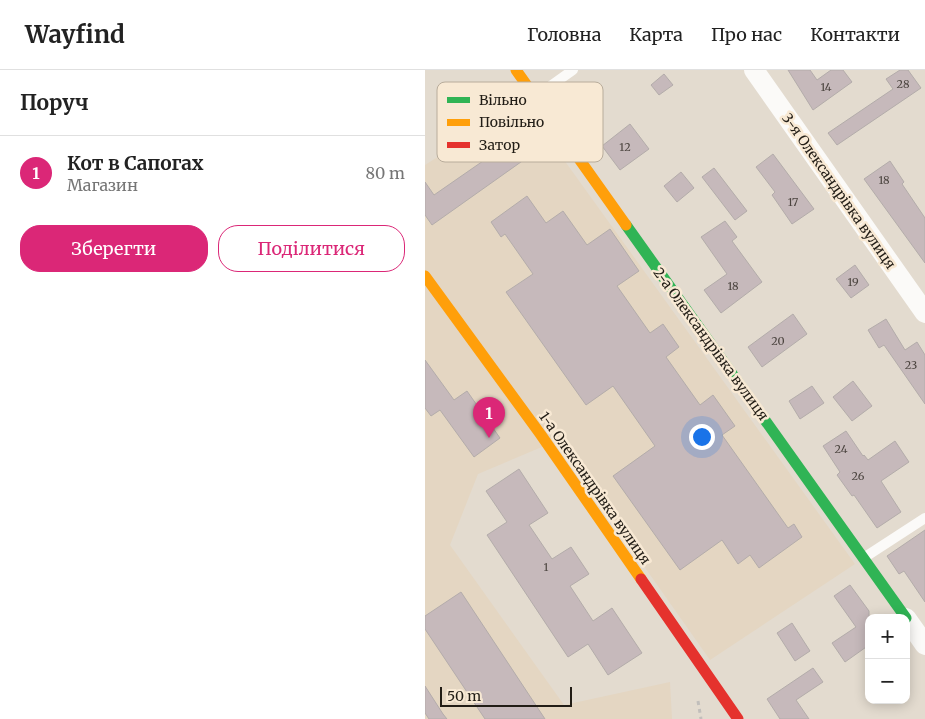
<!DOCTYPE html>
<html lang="uk">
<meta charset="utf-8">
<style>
:root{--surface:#fff;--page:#f6f6f6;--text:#222;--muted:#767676;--line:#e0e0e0;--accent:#db2777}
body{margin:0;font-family:Merriweather,serif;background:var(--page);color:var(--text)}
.controls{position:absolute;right:15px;bottom:15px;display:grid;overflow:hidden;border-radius:10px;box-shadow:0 2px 12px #0003}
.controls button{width:45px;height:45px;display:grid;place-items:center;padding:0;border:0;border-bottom:1px solid var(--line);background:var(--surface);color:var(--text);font:25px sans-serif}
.scale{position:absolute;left:15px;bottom:12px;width:132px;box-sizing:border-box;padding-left:5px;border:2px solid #221d16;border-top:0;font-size:14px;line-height:18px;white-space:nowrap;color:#221d16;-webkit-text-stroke:4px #f8e9d4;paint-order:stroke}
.you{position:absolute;left:276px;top:366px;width:18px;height:18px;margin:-12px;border:4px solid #fff;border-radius:50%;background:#1a73e8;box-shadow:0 0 0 8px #1a73e833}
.badge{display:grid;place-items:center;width:32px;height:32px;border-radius:50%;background:var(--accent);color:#fff;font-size:16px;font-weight:700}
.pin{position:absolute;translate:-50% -41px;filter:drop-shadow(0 1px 2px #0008)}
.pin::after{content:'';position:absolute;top:26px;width:18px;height:15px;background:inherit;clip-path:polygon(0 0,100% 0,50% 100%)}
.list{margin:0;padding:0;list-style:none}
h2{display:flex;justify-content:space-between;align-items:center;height:65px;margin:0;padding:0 20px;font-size:21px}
h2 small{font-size:16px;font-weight:400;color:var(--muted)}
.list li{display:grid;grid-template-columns:32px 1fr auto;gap:15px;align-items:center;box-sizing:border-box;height:75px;padding:0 20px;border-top:1px solid var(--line)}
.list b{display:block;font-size:19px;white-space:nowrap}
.list p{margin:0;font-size:16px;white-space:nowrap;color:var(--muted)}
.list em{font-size:16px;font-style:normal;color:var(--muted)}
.actions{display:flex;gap:10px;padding:15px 20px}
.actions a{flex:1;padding:11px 0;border:1px solid var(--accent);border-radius:20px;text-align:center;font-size:18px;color:var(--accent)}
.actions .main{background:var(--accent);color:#fff}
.map{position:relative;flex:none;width:500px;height:649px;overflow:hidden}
header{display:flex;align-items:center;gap:30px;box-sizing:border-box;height:70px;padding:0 25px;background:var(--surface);border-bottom:1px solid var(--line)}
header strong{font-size:24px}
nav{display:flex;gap:28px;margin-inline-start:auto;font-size:18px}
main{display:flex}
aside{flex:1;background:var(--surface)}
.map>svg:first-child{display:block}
</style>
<header>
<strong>Wayfind</strong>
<nav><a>Головна</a><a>Карта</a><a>Про нас</a><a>Контакти</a></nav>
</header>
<main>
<aside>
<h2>Поруч<small></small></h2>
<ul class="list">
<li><span class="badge">1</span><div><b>Кот в Сапогах</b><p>Магазин</p></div><em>80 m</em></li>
</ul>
<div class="actions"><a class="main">Зберегти</a><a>Поділитися</a></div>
</aside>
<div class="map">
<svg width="500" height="649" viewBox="0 0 500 649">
<rect width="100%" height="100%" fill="#e3dbcf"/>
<!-- built -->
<path fill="#e4d6c2" d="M98 33 430 494 285 590 131 371 53 404 25 475 139 635 245 612 247 649H0V95Z"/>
<!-- building -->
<g fill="#c6b9bb" stroke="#b3acaa">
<path d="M363 0H385L392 10 406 0H418L427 12 388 40Z"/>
<path d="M475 0H483L496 18 412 75 403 63 468 19 461 9Z"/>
<path d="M239 4 248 15 234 25 226 15Z"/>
<path d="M205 54 224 79 195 100 177 76Z"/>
<path d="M97 64 110 82 7 155 0 145V112L9 125Z"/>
<path d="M348 84 389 139 367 154 347 125 350 122 331 97Z"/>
<path d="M465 91 479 112 477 114 500 148V193L439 109Z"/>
<path d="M289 98 322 141 310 150 277 107Z"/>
<path d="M256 102 269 118 252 132 239 116Z"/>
<path d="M102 126 121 153 138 141 162 175 185 159 214 201 192 216 225 263 238 254 254 277 241 287 275 335 288 325 310 356 297 365 363 458 369 454 377 467 334 498 325 485 313 494 297 470 255 500 188 406 230 376 188 316 161 335 81 222 108 204 80 164 76 167 66 152Z"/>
<path d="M300 151 312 167 307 171 337 212 296 243 279 220 302 204 276 167Z"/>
<path d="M430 195 444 215 426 228 411 209Z"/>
<path d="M368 244 382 264 337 297 323 277Z"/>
<path d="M461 249 480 280 492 272 500 285V334L459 275 454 278 443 260Z"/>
<path d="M0 290 29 330 42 321 75 368 49 387 15 340 6 346 0 338Z"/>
<path d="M428 311 447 336 427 351 408 327Z"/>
<path d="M387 316 399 333 375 349 364 331Z"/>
<path d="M421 361 438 386 439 385 443 390 470 371 484 392 456 411 476 442 452 458 429 425 427 426 412 405 415 402 398 376Z"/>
<path d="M94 399 123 443 104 455 127 489 146 477 164 504 145 516 168 551 187 538 217 583 183 605 163 574 143 587 62 465 82 452 61 421Z"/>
<path d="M500 460V532L479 501 474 504 462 486Z"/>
<path d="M425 515 444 541V575L420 592 407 573 431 557 409 526Z"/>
<path d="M36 522 120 649H60L0 559V546Z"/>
<path d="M367 553 385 581 370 591 352 563Z"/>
<path d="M388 598 398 612 371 630 384 649H355L342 629Z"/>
<path d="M0 616 18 644 22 649H4L0 643Z"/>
</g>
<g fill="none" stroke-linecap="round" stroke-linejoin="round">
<!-- path -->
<g stroke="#c1bebb" stroke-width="3" stroke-dasharray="4 4" stroke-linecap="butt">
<path d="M58 344 69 335"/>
<path d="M273 631 276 649"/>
</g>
<!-- lane -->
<g stroke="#fbfaf8" stroke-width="10">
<path d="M110 27 148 0"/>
<path d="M440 487 500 448"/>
</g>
<!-- street -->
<g stroke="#fbfaf8" stroke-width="20">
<path d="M329 0 500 243"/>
<path d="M481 548 500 575"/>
</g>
<!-- fast -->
<path stroke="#30b455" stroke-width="11" d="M201 155 481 548"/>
<!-- slow -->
<g stroke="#ff9f0a" stroke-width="11">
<path d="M91 0 201 155"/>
<path d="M0 206 116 365 216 509"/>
</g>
<!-- jam -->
<path stroke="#e5322d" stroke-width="11" d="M216 509 313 649"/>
</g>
<g text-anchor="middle" stroke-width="5" stroke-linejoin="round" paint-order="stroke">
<!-- number labels -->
<g font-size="11" fill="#4b443f">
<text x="478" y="18">28</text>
<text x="401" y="21">14</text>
<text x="200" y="81">12</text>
<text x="459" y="114">18</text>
<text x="368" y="136">17</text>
<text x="428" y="216">19</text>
<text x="308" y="220">18</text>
<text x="353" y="275">20</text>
<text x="486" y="299">23</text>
<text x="416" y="383">24</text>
<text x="433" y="410">26</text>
<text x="121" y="501">1</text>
</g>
<!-- street labels -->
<g font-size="14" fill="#221d16" stroke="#f8e9d4">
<text transform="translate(414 121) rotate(55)" y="5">3-я Олександрівка вулиця</text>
<text transform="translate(286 274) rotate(54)" y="5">2-а Олександрівка вулиця</text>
<text transform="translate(170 418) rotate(55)" y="5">1-а Олександрівка вулиця</text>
</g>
</g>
<!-- legend -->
<rect x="12" y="12" width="166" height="80" rx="8" fill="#f8e9d4" stroke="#b8ac9b" stroke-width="1"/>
<rect x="22" y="27" width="23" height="6" fill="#30b455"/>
<rect x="22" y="49" width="23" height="7" fill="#ff9f0a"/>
<rect x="22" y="72" width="23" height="6" fill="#e5322d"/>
<g font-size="14" fill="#221d16">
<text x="54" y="35">Вільно</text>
<text x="54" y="57">Повільно</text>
<text x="54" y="80">Затор</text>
</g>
</svg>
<div class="controls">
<button>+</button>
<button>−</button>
</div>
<div class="scale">50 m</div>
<div class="you"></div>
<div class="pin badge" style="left:64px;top:368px">1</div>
</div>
</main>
